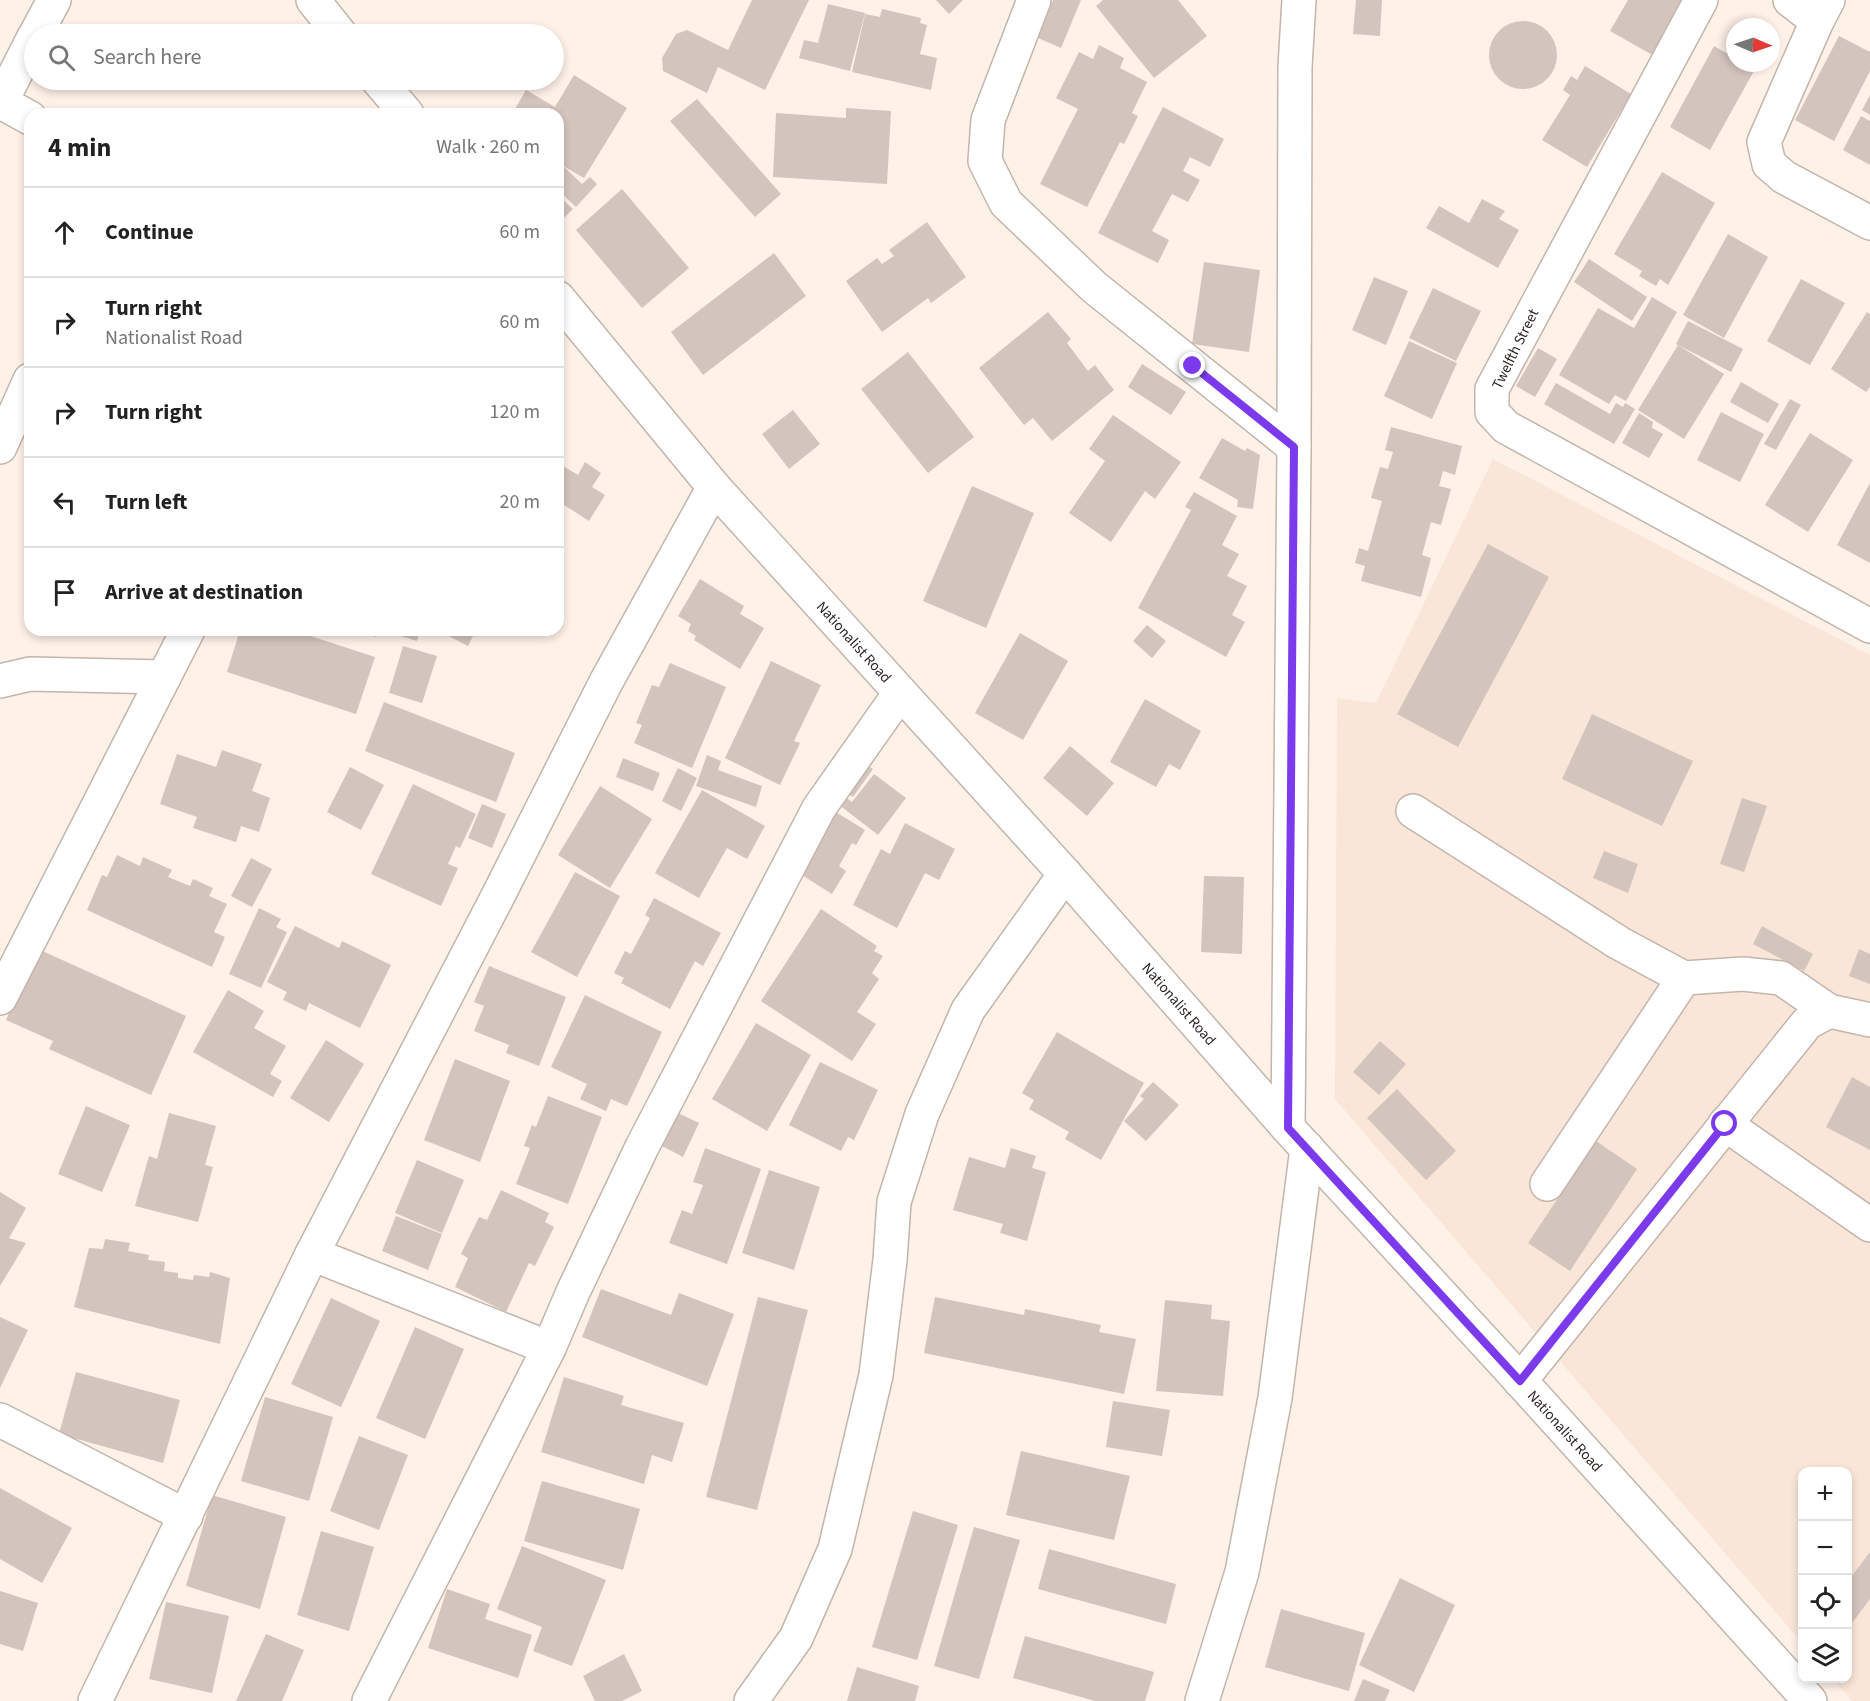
<!DOCTYPE html>
<meta charset="utf-8">
<style>
:root{--surface:#fff;--page:#f6f6f6;--text:#222;--muted:#767676;--line:#e0e0e0}
body{margin:0;font-family:"Source Sans 3",sans-serif;background:var(--page);color:var(--text)}
.controls{position:absolute;right:18px;bottom:18px;display:grid;overflow:hidden;border-radius:12px;box-shadow:0 3px 9px #0003}
.controls button{width:54px;height:54px;display:grid;place-items:center;padding:0;border:0;border-bottom:2px solid var(--line);background:var(--surface);color:var(--text);font:30px sans-serif}
.compass{position:absolute;left:1726px;top:18px;width:54px;height:54px;border-radius:50%;background:var(--surface);box-shadow:0 3px 9px #0003;rotate:92deg}
.stop{position:absolute;width:18px;height:18px;margin:-14px;border:4px solid #7c3aed;border-radius:50%;background:#fff}
.stop.end{background:#7c3aed;border-color:#fff;box-shadow:0 2px 6px #0008}
.list{margin:0;padding:0;list-style:none}
h2{display:flex;justify-content:space-between;align-items:center;height:78px;margin:0;padding:0 24px;font-size:26px}
h2 small{font-size:20px;font-weight:400;color:var(--muted)}
.list li{display:grid;grid-template-columns:39px 1fr auto;gap:18px;align-items:center;box-sizing:border-box;height:90px;padding:0 24px;border-top:2px solid var(--line)}
.list b{display:block;font-size:22px;white-space:nowrap}
.list p{margin:0;font-size:20px;white-space:nowrap;color:var(--muted)}
.list em{font-size:20px;font-style:normal;color:var(--muted)}
.icon{flex:none;width:33px;height:33px;fill:none;stroke:currentColor;stroke-width:2;stroke-linecap:round;stroke-linejoin:round}
.map{position:relative;flex:none;width:1870px;height:1701px;overflow:hidden}
.search{position:absolute;background:var(--surface);box-shadow:0 3px 9px #0003;left:24px;top:24px;width:540px;height:66px;display:flex;align-items:center;gap:15px;box-sizing:border-box;padding:0 21px;border-radius:33px;color:var(--muted);font-size:22px}
.panel{position:absolute;background:var(--surface);box-shadow:0 3px 9px #0003;left:24px;top:108px;width:540px;height:528px;border-radius:18px}
.map>svg:first-child{display:block}
</style>
<div class="map">
<svg width="1870" height="1701" viewBox="0 0 1870 1701">
<rect width="100%" height="100%" fill="#fef1e8"/>
<!-- built -->
<path fill="#fae6d8" d="M1493 459 1870 655V1701H1852L1833 1679 1848 1678V1472H1802V1643L1335 1099 1337 698 1376 703Z"/>
<!-- building -->
<g fill="#d3c4bd">
<path d="M752 0H809L765 90 718 67 707 93 663 71 662 58 676 34 687 30 728 50Z"/>
<path d="M936 0H963L949 14Z"/>
<path d="M1053 0H1081L1061 48 1038 38Z"/>
<path d="M1103 0H1178L1207 36 1154 78 1096 6Z"/>
<path d="M1356 0H1382L1380 36 1353 34Z"/>
<path d="M1628 0H1689L1656 57 1610 31Z"/>
<path d="M828 4 865 13 850 71 799 58 804 40 818 43Z"/>
<path d="M882 9 921 18 920 23 927 25 920 54 937 58 931 90 852 72 865 14 880 17Z"/>
<circle cx="1523" cy="55" r="34"/>
<path d="M1839 36 1870 52V71L1834 141 1795 120Z"/>
<path d="M1099 45 1124 58 1120 68 1147 82 1132 113 1138 116 1124 144 1120 142 1087 207 1040 184 1078 109 1056 98 1079 52 1093 59Z"/>
<path d="M1714 46 1735 58V63H1744L1755 69 1710 150 1670 127Z"/>
<path d="M1585 66 1631 94 1587 167 1542 140 1570 95 1563 90 1571 76 1577 80Z"/>
<path d="M574 75 627 108 584 178 558 163V114H512L526 90 555 107Z"/>
<path d="M1870 95V115L1862 110Z"/>
<path d="M697 99 781 194 755 217 670 121Z"/>
<path d="M1163 107 1224 139 1210 167 1190 157 1183 171 1200 180 1188 202 1172 194 1152 231 1169 240 1158 263 1098 233Z"/>
<path d="M846 108 891 111 887 184 773 177 776 113 846 118Z"/>
<path d="M1861 116 1870 121V165L1843 150Z"/>
<path d="M563 166 582 184 590 177 597 184 576 207 558 190V171Z"/>
<path d="M1662 172 1715 203 1668 285 1660 279 1656 286 1639 276 1642 271 1614 254Z"/>
<path d="M622 189 689 268 642 308 576 230Z"/>
<path d="M558 195 573 209 558 224Z"/>
<path d="M1482 199 1505 211 1499 219 1519 230 1498 268 1426 228 1439 206 1469 223Z"/>
<path d="M927 222 966 277 931 303 928 298 882 332 846 281 877 258 882 264 894 256 889 250Z"/>
<path d="M1728 234 1768 257 1724 338 1683 315Z"/>
<path d="M774 253 806 296 703 375 671 332Z"/>
<path d="M1589 259 1647 297 1632 321 1574 282Z"/>
<path d="M1204 262 1260 270 1249 352 1192 344Z"/>
<path d="M1374 277 1408 291 1386 345 1352 330Z"/>
<path d="M1801 279 1845 303 1810 365 1767 341Z"/>
<path d="M1433 288 1481 311 1456 361 1409 338Z"/>
<path d="M1652 297 1677 312 1626 401 1615 395 1609 404 1559 375 1598 308 1634 328Z"/>
<path d="M1048 312 1071 339 1067 343 1088 371 1095 365 1114 390 1052 441 1033 418 1024 425 979 368Z"/>
<path d="M1867 312 1870 314V387L1866 392 1831 369Z"/>
<path d="M1688 321 1743 349 1731 372 1676 344Z"/>
<path d="M1409 341 1457 363 1432 419 1384 396Z"/>
<path d="M1678 345 1724 374 1684 439 1638 410Z"/>
<path d="M1538 348 1557 359 1535 397 1516 386Z"/>
<path d="M908 352 974 437 928 473 861 389Z"/>
<path d="M1142 364 1186 392 1171 415 1128 387Z"/>
<path d="M1741 382 1779 404 1768 423 1730 402Z"/>
<path d="M1556 383 1610 414 1616 403 1623 407 1625 403 1635 409 1614 444 1544 404Z"/>
<path d="M1790 399 1801 405 1776 450 1764 444Z"/>
<path d="M793 410 820 444 789 469 762 434Z"/>
<path d="M1721 412 1764 434 1740 482 1697 460Z"/>
<path d="M1639 413 1653 422 1652 428 1663 434 1649 458 1622 443Z"/>
<path d="M1113 415 1181 462 1155 499 1145 491 1111 542 1069 513 1105 461 1089 449Z"/>
<path d="M1391 427 1462 446 1455 475 1443 471 1439 486 1451 489 1441 525 1431 522 1422 555 1431 558 1421 597 1361 581 1365 566 1355 563 1359 548 1368 551 1382 501 1371 498 1380 467 1388 469 1393 452 1385 450Z"/>
<path d="M1810 433 1853 460 1808 532 1765 505Z"/>
<path d="M1222 438 1245 451 1247 448 1260 455 1253 509 1237 507 1238 500 1199 478Z"/>
<path d="M585 462 601 473 592 487 605 495 589 521 558 501V463L578 475Z"/>
<path d="M1870 483V563L1837 545Z"/>
<path d="M972 486 1034 513 986 628 923 601Z"/>
<path d="M1194 492 1237 516 1222 545 1239 554 1227 576 1247 586 1232 615 1245 622 1226 657 1138 608 1191 510 1185 507Z"/>
<path d="M1488 544 1549 577 1458 747 1397 714Z"/>
<path d="M700 579 744 606 740 614 764 628 740 669 694 640 696 636 688 631 691 624 678 616Z"/>
<path d="M1147 625 1166 641 1152 658 1133 641Z"/>
<path d="M240 630H292L375 657 356 714 227 672Z"/>
<path d="M356 630H378L376 637Z"/>
<path d="M391 630H420L417 641 390 633Z"/>
<path d="M437 630H476L468 646Z"/>
<path d="M1020 633 1068 661 1023 740 975 713Z"/>
<path d="M403 646 437 656 422 703 389 693Z"/>
<path d="M771 661 821 685 794 741 800 743 780 785 725 758Z"/>
<path d="M670 663 726 687 692 768 634 743 642 725 636 723 652 685 659 687Z"/>
<path d="M1145 699 1201 731 1180 770 1169 764 1156 787 1110 762Z"/>
<path d="M384 702 515 753 496 802 365 751Z"/>
<path d="M1592 714 1693 761 1662 826 1562 779Z"/>
<path d="M1070 746 1114 783 1087 816 1043 778Z"/>
<path d="M222 750 262 764 252 791 270 798 259 832 241 826 236 842 193 828 197 817 160 804 177 754 216 767Z"/>
<path d="M707 755 721 761 718 770 762 786 756 807 696 786Z"/>
<path d="M623 758 660 773 653 791 616 777Z"/>
<path d="M862 761 873 769 853 797 842 789Z"/>
<path d="M350 767 384 785 361 830 327 812Z"/>
<path d="M678 768 697 778 681 811 662 801Z"/>
<path d="M874 774 906 798 878 835 838 804 844 796 852 802Z"/>
<path d="M413 784 476 814 460 848 456 846 448 864 458 868 441 906 371 874Z"/>
<path d="M600 786 652 819 610 888 558 855Z"/>
<path d="M702 790 765 826 747 859 727 848 699 898 655 873Z"/>
<path d="M1742 798 1767 806 1744 872 1720 864Z"/>
<path d="M482 804 506 814 492 848 468 838Z"/>
<path d="M834 811 865 830 856 845 852 843 839 866 846 871 832 894 797 872Z"/>
<path d="M905 823 955 849 939 880 925 873 897 928 853 905 881 849 890 854Z"/>
<path d="M1604 851 1638 864 1628 893 1593 878Z"/>
<path d="M117 855 140 866 143 857 172 870 168 877 190 886 193 879 213 888 209 896 227 904 214 932 225 937 212 967 87 910 102 875 107 877Z"/>
<path d="M251 858 272 869 252 907 231 896Z"/>
<path d="M575 872 620 896 577 977 531 952Z"/>
<path d="M1204 876 1244 877 1242 954 1201 952Z"/>
<path d="M654 898 721 933 703 966 695 961 670 1009 621 983 624 978 614 973 625 951 631 954 650 918 645 915Z"/>
<path d="M259 908 281 919 276 927 287 932 261 988 229 974Z"/>
<path d="M821 909 877 946 874 951 883 956 872 973 879 979 857 1012 876 1024 852 1061 761 1001Z"/>
<path d="M295 926 339 948 342 941 391 965 360 1028 309 1003 306 1011 283 1000 287 992 267 982Z"/>
<path d="M1762 926 1813 954 1804 971 1753 944Z"/>
<path d="M38 949 186 1016 151 1095 49 1049 53 1041 6 1020Z"/>
<path d="M1859 949 1870 954V984L1849 976Z"/>
<path d="M489 966 566 997 539 1066 506 1053 509 1045 474 1031 484 1006 474 1002Z"/>
<path d="M228 990 264 1011 254 1028 286 1046 270 1074 282 1081 273 1097 193 1052Z"/>
<path d="M585 995 662 1032 627 1106 611 1099 606 1111 580 1099 587 1084 551 1067Z"/>
<path d="M756 1023 811 1055 767 1131 712 1099Z"/>
<path d="M1057 1032 1144 1083 1101 1160 1065 1139 1069 1132 1029 1109 1034 1100 1022 1093Z"/>
<path d="M326 1040 364 1064 329 1122 290 1098Z"/>
<path d="M1380 1041 1406 1064 1379 1095 1353 1072Z"/>
<path d="M455 1059 510 1081 480 1162 424 1140Z"/>
<path d="M820 1062 878 1090 854 1140 848 1137 841 1151 789 1125Z"/>
<path d="M1852 1077 1870 1087V1150L1826 1127Z"/>
<path d="M1153 1082 1179 1105 1146 1141 1124 1121 1144 1099 1140 1096Z"/>
<path d="M1397 1089 1456 1151 1426 1180 1367 1118Z"/>
<path d="M548 1096 602 1117 568 1204 516 1184 530 1148 524 1146 532 1125 536 1127Z"/>
<path d="M86 1106 130 1125 102 1192 58 1174Z"/>
<path d="M676 1112 699 1123 683 1157 660 1145Z"/>
<path d="M169 1113 216 1126 205 1165 213 1167 198 1222 135 1206 149 1156 157 1159Z"/>
<path d="M1596 1141 1637 1169 1570 1271 1528 1243Z"/>
<path d="M705 1148 761 1169 727 1264 669 1243 682 1210 692 1214 703 1185 693 1182Z"/>
<path d="M1011 1148 1036 1156 1032 1168 1046 1172 1027 1241 1000 1233 1003 1224 953 1210 969 1157 1005 1168Z"/>
<path d="M417 1160 464 1180 442 1233 395 1213Z"/>
<path d="M769 1170 820 1187 794 1270 742 1253Z"/>
<path d="M501 1190 549 1213 545 1222 554 1227 535 1266 529 1263 506 1312 455 1287 468 1258 461 1254 479 1217 487 1220Z"/>
<path d="M0 1192 26 1208 9 1238 26 1243 0 1286Z"/>
<path d="M396 1216 442 1234 428 1270 382 1251Z"/>
<path d="M105 1239 130 1243 128 1251 149 1255 148 1260 165 1262 164 1271 178 1273V1278L193 1280 194 1275 209 1277 210 1272 230 1278 220 1344 74 1307 89 1248 103 1249Z"/>
<path d="M601 1289 671 1315 679 1293 734 1314 707 1386 582 1337Z"/>
<path d="M758 1297 808 1310 757 1510 706 1497Z"/>
<path d="M935 1297 1024 1315 1025 1309 1101 1325 1099 1332 1136 1339 1124 1394 924 1353Z"/>
<path d="M331 1298 380 1321 341 1407 291 1384Z"/>
<path d="M1165 1300 1212 1305 1211 1319 1230 1321 1223 1396 1156 1391Z"/>
<path d="M0 1317 28 1330 0 1388Z"/>
<path d="M415 1327 464 1349 425 1439 376 1418Z"/>
<path d="M76 1372 180 1400 163 1463 59 1434Z"/>
<path d="M564 1377 624 1396 621 1405 684 1423 672 1462 652 1455 644 1484 541 1452Z"/>
<path d="M265 1397 333 1417 309 1501 241 1481Z"/>
<path d="M1113 1401 1170 1410 1162 1456 1106 1447Z"/>
<path d="M359 1436 408 1455 379 1530 330 1511Z"/>
<path d="M1021 1451 1130 1476 1114 1540 1006 1515Z"/>
<path d="M542 1481 640 1509 623 1570 524 1541Z"/>
<path d="M0 1488 72 1528 42 1583 0 1559Z"/>
<path d="M212 1495 286 1517 260 1609 186 1586Z"/>
<path d="M913 1511 958 1525 917 1660 872 1647Z"/>
<path d="M974 1527 1020 1540 979 1679 934 1666Z"/>
<path d="M321 1531 374 1547 349 1631 297 1615Z"/>
<path d="M522 1546 606 1580 572 1666 533 1651 542 1627 497 1609Z"/>
<path d="M1049 1549 1176 1584 1166 1624 1038 1589Z"/>
<path d="M1870 1552V1599L1849 1627 1848 1625V1581Z"/>
<path d="M1400 1578 1455 1605 1414 1692 1359 1665Z"/>
<path d="M447 1589 490 1604 485 1619 532 1635 518 1678 428 1648Z"/>
<path d="M0 1591 38 1603 23 1651 0 1644Z"/>
<path d="M166 1602 229 1616 212 1693 149 1679Z"/>
<path d="M1281 1609 1365 1633 1349 1691 1265 1667Z"/>
<path d="M266 1634 304 1650 282 1701H236Z"/>
<path d="M1025 1636 1154 1672 1145 1701H1095L1013 1678Z"/>
<path d="M624 1654 642 1691 622 1701H595L583 1676Z"/>
<path d="M857 1667 919 1686 915 1701H847Z"/>
<path d="M1363 1679 1390 1690 1385 1701H1354Z"/>
</g>
<g fill="none" stroke-linecap="round" stroke-linejoin="round">
<defs>
<g id="minor">
<path d="M313 0 340 34"/>
<path d="M1034 0 988 120 985 161 1006 203 1094 287 1294 447"/>
<path d="M1701 0 1492 389V412L1506 427 1870 626"/>
<path d="M1790 0 1817 21"/>
<path d="M1828 0 1817 21 1764 142 1769 164 1784 177 1870 223"/>
<path d="M378 80 407 114"/>
<path d="M1 102 30 118"/>
<path d="M558 298 714 487 1065 874 1288 1128 1506 1365 1810 1701"/>
<path d="M0 447 30 380"/>
<path d="M0 681 30 674 164 677"/>
<path d="M1413 811 1619 943 1684 978 1743 974 1781 978 1829 1011"/>
<path d="M0 998 188 630"/>
<path d="M1725 1124 1870 1225"/>
<path d="M1288 1128 1294 447 1295 67 1299 0"/>
<path d="M1547 1184 1684 978"/>
<path d="M312 1254 549 1348"/>
<path d="M1520 1381 1807 1023 1829 1011 1870 1020"/>
<path d="M0 1420 186 1516"/>
<path d="M95 1701 312 1254 499 894 606 682 714 487"/>
<path d="M369 1701 549 1348 573 1292 642 1147 819 808 900 693"/>
<path d="M751 1701 796 1638 835 1549 876 1375 890 1260 894 1202 922 1114 968 1010 1065 874"/>
<path d="M1202 1701 1242 1572 1275 1398 1307 1148"/>
</g>
<g id="major">
<path d="M36 34 54 0"/>
<path d="M0 104 34 37"/>
</g>
</defs>
<!-- minor casing -->
<use href="#minor" stroke="#c2b5ac" stroke-width="36"/>
<!-- major casing -->
<use href="#major" stroke="#c2b5ac" stroke-width="36"/>
<!-- minor -->
<use href="#minor" stroke="#fff" stroke-width="33"/>
<!-- major -->
<use href="#major" stroke="#fff" stroke-width="33"/>
</g>
<g fill="none" stroke-linecap="round" stroke-linejoin="round">
<!-- route -->
<path stroke="#7c3aed" stroke-width="8" d="M1193 366 1294 447 1288 1128 1520 1381 1725 1124"/>
</g>
<g text-anchor="middle" stroke-width="5" stroke-linejoin="round" paint-order="stroke">
<!-- street labels -->
<g font-size="15" fill="#2c2724" stroke="#fff">
<text transform="translate(1515 349) rotate(-64)" y="5">Twelfth Street</text>
<text transform="translate(854 642) rotate(48)" y="5">Nationalist Road</text>
<text transform="translate(1179 1004) rotate(49)" y="5">Nationalist Road</text>
<text transform="translate(1565 1431) rotate(48)" y="5">Nationalist Road</text>
</g>
</g>
</svg>
<div class="controls">
<button>+</button>
<button>−</button>
<button><svg class="icon" aria-label="locate" viewBox="0 0 24 24"><circle cx="12" cy="12" r="6"/><path d="M12 2v4M12 18v4M2 12h4M18 12h4"/></svg></button>
<button><svg class="icon" aria-label="layers" viewBox="0 0 24 24"><path d="M12 4l9 5-9 5-9-5zM3 14l9 5 9-5"/></svg></button>
</div>
<svg class="compass" viewBox="-18 -18 36 36"><path d="M0-13l5 13h-10z" fill="#e53935"/><path d="M0 13l5-13h-10z" fill="#767676"/></svg>
<div class="stop" style="left:1725px;top:1124px"></div>
<div class="stop end" style="left:1193px;top:366px"></div>
<div class="search"><svg class="icon" aria-label="search" viewBox="0 0 24 24"><circle cx="10" cy="10" r="6"/><path d="M15 15l6 6"/></svg>Search here</div>
<section class="panel">
<h2>4 min<small>Walk · 260 m</small></h2>
<ul class="list">
<li><svg class="icon" aria-label="ahead" viewBox="0 0 24 24"><path d="M12 20V5M6 11l6-6 6 6"/></svg><div><b>Continue</b></div><em>60 m</em></li>
<li><svg class="icon" aria-label="right" viewBox="0 0 24 24"><path d="M7 20v-9h11M14 6l5 5-5 5"/></svg><div><b>Turn right</b><p>Nationalist Road</p></div><em>60 m</em></li>
<li><svg class="icon" aria-label="right" viewBox="0 0 24 24"><path d="M7 20v-9h11M14 6l5 5-5 5"/></svg><div><b>Turn right</b></div><em>120 m</em></li>
<li><svg class="icon" aria-label="left" viewBox="0 0 24 24"><path d="M17 20v-9H6M10 6l-5 5 5 5"/></svg><div><b>Turn left</b></div><em>20 m</em></li>
<li><svg class="icon" aria-label="arrive" viewBox="0 0 24 24"><path d="M6 21V4h12l-3 4 3 4H6"/></svg><div><b>Arrive at destination</b></div></li>
</ul>
</section>
</div>
